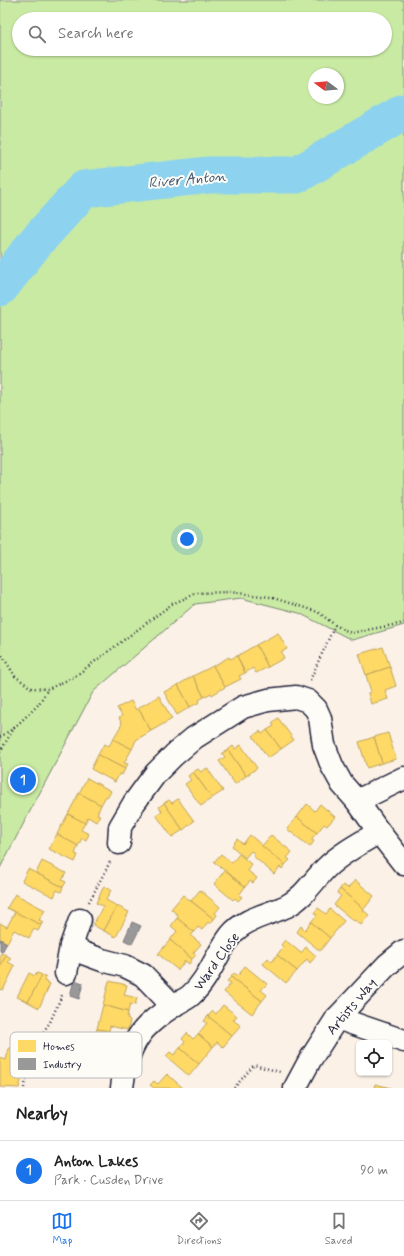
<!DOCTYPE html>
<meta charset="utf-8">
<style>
:root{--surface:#fff;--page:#f6f6f6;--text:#222;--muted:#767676;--line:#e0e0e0;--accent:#1a73e8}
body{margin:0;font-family:Mynerve,sans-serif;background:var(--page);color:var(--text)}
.controls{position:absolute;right:12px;bottom:12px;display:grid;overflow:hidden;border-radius:6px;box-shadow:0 1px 3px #0004}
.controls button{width:36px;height:36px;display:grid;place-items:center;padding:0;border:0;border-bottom:1px solid var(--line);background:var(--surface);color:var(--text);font:20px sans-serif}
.compass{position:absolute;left:308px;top:68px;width:36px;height:36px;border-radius:50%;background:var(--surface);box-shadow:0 1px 3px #0004;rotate:286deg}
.you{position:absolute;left:187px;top:539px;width:14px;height:14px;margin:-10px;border:3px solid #fff;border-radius:50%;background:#1a73e8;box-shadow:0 0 0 6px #1a73e833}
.badge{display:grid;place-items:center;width:26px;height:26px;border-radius:50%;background:var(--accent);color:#fff;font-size:13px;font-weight:700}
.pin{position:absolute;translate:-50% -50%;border:2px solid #fff;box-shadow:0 1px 4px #0006}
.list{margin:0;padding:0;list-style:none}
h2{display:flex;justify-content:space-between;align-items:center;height:52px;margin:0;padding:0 16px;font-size:17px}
h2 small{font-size:13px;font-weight:400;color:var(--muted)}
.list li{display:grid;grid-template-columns:26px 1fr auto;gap:12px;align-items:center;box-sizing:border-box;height:60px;padding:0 16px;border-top:1px solid var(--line)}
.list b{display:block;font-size:15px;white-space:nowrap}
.list p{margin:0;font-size:13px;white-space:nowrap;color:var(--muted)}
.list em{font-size:13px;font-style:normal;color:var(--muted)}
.icon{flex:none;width:22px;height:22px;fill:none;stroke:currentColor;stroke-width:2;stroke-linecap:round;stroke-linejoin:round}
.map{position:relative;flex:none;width:404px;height:1088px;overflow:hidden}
.search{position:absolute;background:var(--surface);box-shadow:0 1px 3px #0004;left:12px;right:12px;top:12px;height:44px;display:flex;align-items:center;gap:10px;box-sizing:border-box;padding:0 14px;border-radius:22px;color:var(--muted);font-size:15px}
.sheet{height:112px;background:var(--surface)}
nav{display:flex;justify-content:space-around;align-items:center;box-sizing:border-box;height:56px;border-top:1px solid var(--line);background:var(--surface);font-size:11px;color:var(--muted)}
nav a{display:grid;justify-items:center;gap:2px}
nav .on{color:var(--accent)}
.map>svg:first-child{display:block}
</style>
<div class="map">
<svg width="404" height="1088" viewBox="0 0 404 1088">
<rect width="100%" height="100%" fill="#fbf1e6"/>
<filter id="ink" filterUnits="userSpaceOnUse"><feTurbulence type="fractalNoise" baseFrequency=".025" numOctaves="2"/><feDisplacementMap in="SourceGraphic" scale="8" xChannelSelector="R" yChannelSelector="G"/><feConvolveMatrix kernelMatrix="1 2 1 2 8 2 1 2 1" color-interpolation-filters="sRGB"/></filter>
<g filter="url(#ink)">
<!-- green -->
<path fill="#c9eaa3" stroke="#76866f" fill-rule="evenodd" d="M0 0H404V625L352 640 299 613 241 598 195 604 93 692 0 868ZM19 19H385V49H19ZM314 74H338V98H314Z"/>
<!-- homes -->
<g fill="#ffd966" stroke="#bda259">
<path d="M278 633 287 649 281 652 284 658 268 667 256 645Z"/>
<path d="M256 645 268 667 256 673 253 668 245 673 237 656Z"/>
<path d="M383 647 390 667 366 675 359 654Z"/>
<path d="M237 656 245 673 239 676 241 679 225 687 213 666 229 657 230 659Z"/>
<path d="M213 666 225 687 212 695 211 693 204 697 193 676Z"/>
<path d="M390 667 396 686 385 690 388 699 371 704 368 693 371 692 366 675Z"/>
<path d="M193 676 204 697 199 700 200 702 190 707 178 685Z"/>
<path d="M178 685 190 707 177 715 164 692Z"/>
<path d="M159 696 172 719 151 731 138 708Z"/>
<path d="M131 701 136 710 138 708 151 731 136 740 132 749 113 739 122 724 119 718 122 716 117 708Z"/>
<path d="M278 718 294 740 281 749 267 730 274 726 272 723Z"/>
<path d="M267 730 281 749 268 758 253 736 260 731 262 734Z"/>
<path d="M388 733 396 759 382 763 374 737Z"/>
<path d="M374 737 382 763 367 768 359 742Z"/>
<path d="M113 739 132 749 124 763 128 764 125 769 98 755 104 744 109 746Z"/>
<path d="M241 745 257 768 246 776 228 750 233 746 235 749Z"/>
<path d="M228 750 246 776 235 784 219 761 225 757 222 753Z"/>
<path d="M98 755 125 769 122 775 120 773 115 782 91 769Z"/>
<path d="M207 768 223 791 212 798 193 772 198 769 201 772Z"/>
<path d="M193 772 212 798 201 806 185 784 191 780 188 776Z"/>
<path d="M87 778 111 791 108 797 106 796 101 805 79 793Z"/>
<path d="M79 793 101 805 97 814 100 815 96 822 88 817 85 823 68 814Z"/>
<path d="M178 799 194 821 183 830 164 803 169 800 172 803Z"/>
<path d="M164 803 183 830 172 837 156 815 162 811 159 807Z"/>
<path d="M307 804 315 811 320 804 335 817 327 826 324 824 317 833 297 817Z"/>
<path d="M68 814 85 823 81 830 89 834 86 840 82 838 78 846 57 834Z"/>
<path d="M297 817 317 833 311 839 314 841 310 847 287 829Z"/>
<path d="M57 834 78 846 75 854 78 855 75 862 49 849Z"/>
<path d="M250 835 285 865 282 869 280 867 274 874 253 856 255 854 251 851 245 858 232 846 237 839 243 844Z"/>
<path d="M271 835 292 852 287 858 290 860 285 865 262 846Z"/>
<path d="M221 854 232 863 239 854 252 865 248 871 257 878 253 883 250 881 245 887 214 862Z"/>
<path d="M42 861 66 873 62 880 66 882 63 887 36 873Z"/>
<path d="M28 869 63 887 61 892 57 890 54 897 22 881Z"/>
<path d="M225 870 245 887 239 895 242 897 238 901 235 898 233 900 214 884Z"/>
<path d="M355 880 374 896 364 909 340 889 343 885 348 888Z"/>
<path d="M104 886 111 890 106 900 117 906 104 931 93 925 103 906 96 903Z"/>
<path d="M340 889 364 909 363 910 369 915 361 925 355 920 354 921 334 905 341 896 337 893Z"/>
<path d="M200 890 220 907 215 913 217 915 214 919 191 901Z"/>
<path d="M15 894 45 910 39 920 43 922 41 925 7 908Z"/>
<path d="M183 895 214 919 210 924 208 922 202 930 198 927 194 932 177 918 179 916 171 909Z"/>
<path d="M117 906 129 912 116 937 104 931Z"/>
<path d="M318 908 326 914 330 909 344 921 330 938 311 922 317 915 314 913Z"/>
<path d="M15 912 41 925 38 931 34 929 29 938 14 930 7 943 0 939V923L7 927Z"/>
<path d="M177 918 194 932 191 936 201 944 193 953 196 955 192 959 170 940 177 931 171 926Z"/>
<path d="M311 922 330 938 320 951 297 932 301 926 305 930Z"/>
<path d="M170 940 192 959 189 964 185 961 178 970 158 954Z"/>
<path d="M285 940 301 953 306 947 316 956 310 963 307 959 297 971 277 955 283 947 281 945Z"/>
<path d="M1 953 6 955 0 967V955Z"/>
<path d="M6 955 11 958 8 962 15 966 3 990 0 989V967Z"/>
<path d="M277 955 297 971 286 983 263 964 268 958 272 962Z"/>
<path d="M245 966 267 984 261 990 267 995 262 1001 231 977 234 973 238 976Z"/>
<path d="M29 973 35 976 37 973 42 975 28 1002 17 997Z"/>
<path d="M42 975 46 978 44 981 50 984 39 1008 28 1002Z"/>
<path d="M231 977 262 1001 252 1014 224 992 231 983 227 981Z"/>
<path d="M109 981 127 985 124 995 137 998 135 1005 130 1004 128 1012 103 1005Z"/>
<path d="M103 1005 128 1012 127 1018 130 1020 128 1030 110 1026 109 1031 97 1029Z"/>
<path d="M223 1005 237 1016 233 1020 241 1026 232 1036 208 1016 213 1011 216 1014Z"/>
<path d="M208 1016 232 1036 223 1047 217 1042 213 1047 198 1034 207 1023 204 1021Z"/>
<path d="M97 1029 109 1031 107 1038 109 1039 106 1050 110 1051 109 1056 79 1048 83 1033 95 1036Z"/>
<path d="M187 1033 193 1039 198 1034 213 1047 199 1064 180 1048 185 1042 182 1039Z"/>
<path d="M9 1048 20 1050 17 1061 26 1064 19 1088 0 1087V1058L6 1060Z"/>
<path d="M180 1048 199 1064 189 1076 166 1056 170 1052 174 1055Z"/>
<path d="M167 1074 183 1088H154L150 1085 154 1081 158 1084Z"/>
<path d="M375 1084 391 1088H374Z"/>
</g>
<!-- industry -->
<g fill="#999" stroke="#75757d">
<path d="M132 922 141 926 132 944 124 940Z"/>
<path d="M0 939 7 943 2 952 0 951Z"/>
<path d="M74 980 83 983 79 999 70 996Z"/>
</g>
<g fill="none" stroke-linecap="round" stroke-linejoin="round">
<!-- river -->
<path stroke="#8dd3ef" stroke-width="37" d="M0 288 35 243 84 189 209 175H297L404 112"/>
<defs>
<g id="minor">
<path d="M357 801 404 778"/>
<path d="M119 843 120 827 134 803 156 773 174 755 194 738 243 707 268 700 296 697 308 701 316 709 320 718 324 745 332 766 342 784 357 801 379 832 404 864"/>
<path d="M71 946 80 920"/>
<path d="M66 973 71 946 83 953 102 960 125 966 143 975 173 1006"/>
<path d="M337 1018 404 1041"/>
<path d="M122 1088C124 1070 128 1051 139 1036 145 1026 162 1013 173 1006 178 1002 186 1000 191 995 209 979 216 954 231 935 245 918 268 915 287 906 304 897 313 881 326 868 341 853 361 843 379 832"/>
<path d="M295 1088 310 1060 337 1018 387 965 404 951"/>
</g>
</defs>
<!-- minor casing -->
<use href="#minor" stroke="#22223b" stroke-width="25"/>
<!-- path -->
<g stroke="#22223b" stroke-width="2.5" stroke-dasharray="1 3" stroke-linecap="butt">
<path d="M0 652 15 676 31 688 48 689 74 677 172 604 197 593 230 592 270 597 318 612 335 625 351 633 404 623"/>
<path d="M310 680 335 625"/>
<path d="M0 737 14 728"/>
<path d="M0 752 14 728 38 705 48 689"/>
<path d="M89 902 110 862"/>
<path d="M24 1088 38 1040 50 1022 63 993"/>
<path d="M234 1088 254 1065 280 1072"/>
</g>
<!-- minor -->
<use href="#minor" stroke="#fdfcf7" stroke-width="22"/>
</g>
</g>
<g text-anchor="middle" stroke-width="4" stroke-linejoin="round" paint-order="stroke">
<!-- street labels -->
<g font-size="14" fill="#22223b" stroke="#fdfcf7">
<text transform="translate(216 961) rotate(-54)" y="5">Ward Close</text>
<text transform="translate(351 1006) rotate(-50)" y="5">Artists Way</text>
</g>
<!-- water labels -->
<g font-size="15" font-style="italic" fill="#425771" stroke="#fdfcf7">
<text transform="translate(187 179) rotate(-5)" y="5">River Anton</text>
</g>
</g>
<!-- legend -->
<rect x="10" y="1032" width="132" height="46" rx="6" fill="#fdfcf7" stroke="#bbbbbf" stroke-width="1"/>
<rect x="18" y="1040" width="18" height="12" fill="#ffd966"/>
<rect x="18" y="1058" width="18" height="12" fill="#999"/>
<g font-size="11" fill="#22223b">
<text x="43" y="1050">Homes</text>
<text x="43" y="1068">Industry</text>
</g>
</svg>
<div class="controls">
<button><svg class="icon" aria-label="locate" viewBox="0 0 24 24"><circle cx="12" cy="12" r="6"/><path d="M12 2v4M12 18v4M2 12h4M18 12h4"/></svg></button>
</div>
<svg class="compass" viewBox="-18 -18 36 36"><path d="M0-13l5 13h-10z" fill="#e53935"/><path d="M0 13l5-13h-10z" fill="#767676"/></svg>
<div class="you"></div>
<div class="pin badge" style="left:23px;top:780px">1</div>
<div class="search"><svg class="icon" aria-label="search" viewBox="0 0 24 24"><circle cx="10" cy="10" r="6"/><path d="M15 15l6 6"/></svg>Search here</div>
</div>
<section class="sheet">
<h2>Nearby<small></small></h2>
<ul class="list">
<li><span class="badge">1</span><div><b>Anton Lakes</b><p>Park · Cusden Drive</p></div><em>90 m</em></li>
</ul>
</section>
<nav>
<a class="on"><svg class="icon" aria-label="map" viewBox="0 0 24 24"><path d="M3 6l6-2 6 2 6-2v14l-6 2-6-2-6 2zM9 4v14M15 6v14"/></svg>Map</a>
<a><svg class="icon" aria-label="directions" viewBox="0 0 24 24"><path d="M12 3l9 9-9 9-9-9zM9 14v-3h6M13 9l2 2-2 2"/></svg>Directions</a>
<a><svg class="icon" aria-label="saved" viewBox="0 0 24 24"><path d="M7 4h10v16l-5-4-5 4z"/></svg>Saved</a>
</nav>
